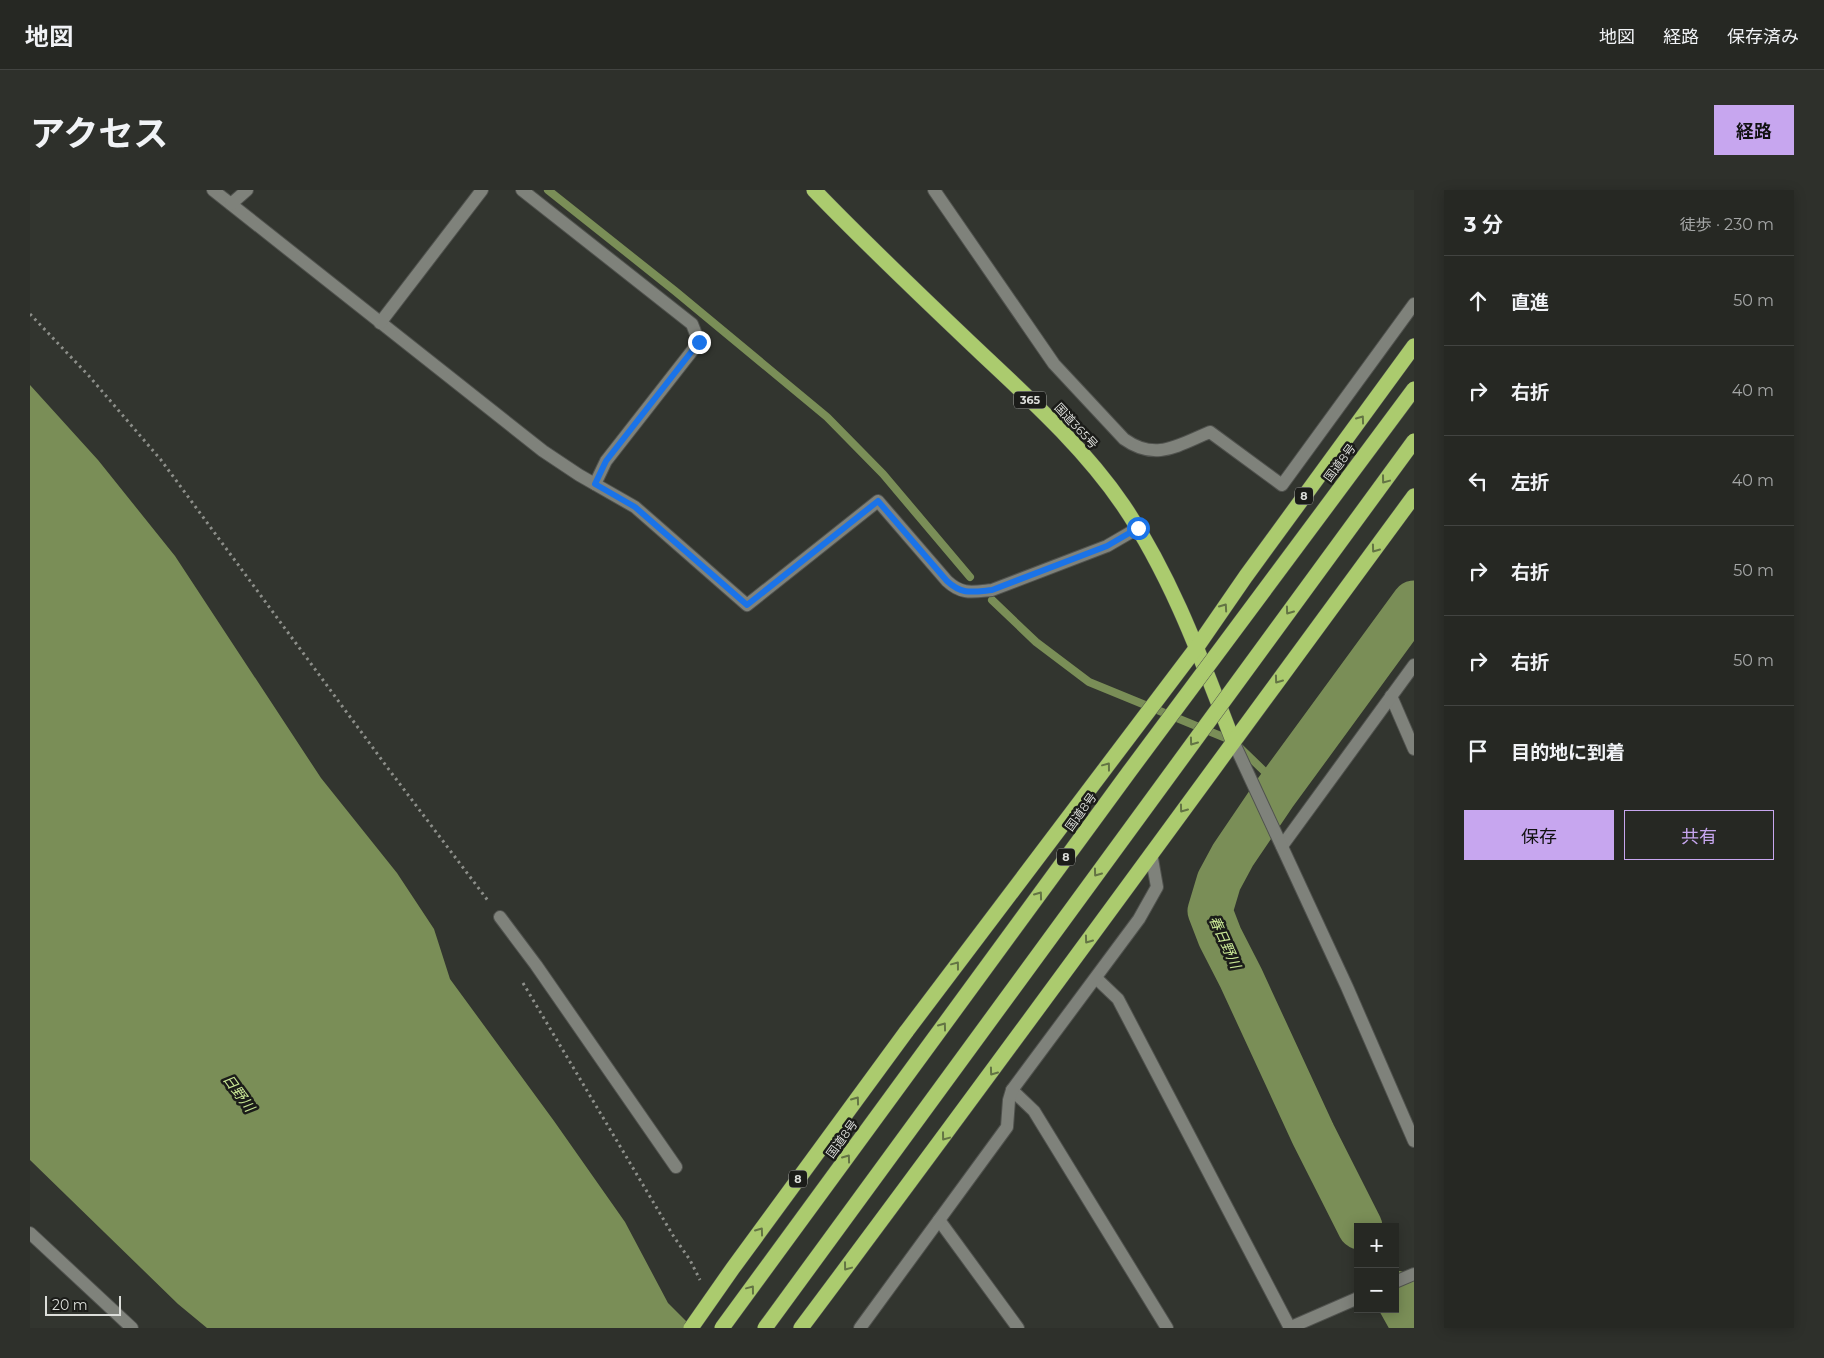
<!DOCTYPE html>
<html lang="ja">
<meta charset="utf-8">
<style>
:root{--surface:#262823;--page:#2e302b;--text:#f1f3f6;--muted:#a4a6a6;--line:#424441;--accent:#c7a6ef}
body{margin:0;font-family:Montserrat,"Noto Sans JP",sans-serif;background:var(--page);color:var(--text)}
.controls{position:absolute;right:15px;bottom:15px;display:grid;overflow:hidden;border-radius:0px;box-shadow:0 2px 12px #0003}
.controls button{width:45px;height:45px;display:grid;place-items:center;padding:0;border:0;border-bottom:1px solid var(--line);background:var(--surface);color:var(--text);font:25px sans-serif}
.scale{position:absolute;left:15px;bottom:12px;width:76px;box-sizing:border-box;padding-left:5px;border:2px solid #dcdeda;border-top:0;font-size:14px;line-height:18px;white-space:nowrap;color:#dcdeda;-webkit-text-stroke:4px #1b1c19;paint-order:stroke}
.stop{position:absolute;width:15px;height:15px;margin:-11px;border:4px solid #1a73e8;border-radius:50%;background:#fff}
.stop.end{background:#1a73e8;border-color:#fff;box-shadow:0 1px 5px #0008}
.list{margin:0;padding:0;list-style:none}
h2{display:flex;justify-content:space-between;align-items:center;height:65px;margin:0;padding:0 20px;font-size:21px}
h2 small{font-size:16px;font-weight:400;color:var(--muted)}
.list li{display:grid;grid-template-columns:32px 1fr auto;gap:15px;align-items:center;box-sizing:border-box;height:90px;padding:0 20px;border-top:1px solid var(--line)}
.list b{display:block;font-size:19px;white-space:nowrap}
.list em{font-size:16px;font-style:normal;color:var(--muted)}
.actions{display:flex;gap:10px;padding:15px 20px}
.actions a{flex:1;padding:11px 0;border:1px solid var(--accent);border-radius:0px;text-align:center;font-size:18px;color:var(--accent)}
.actions .main{background:var(--accent);color:#111}
.icon{flex:none;width:28px;height:28px;fill:none;stroke:currentColor;stroke-width:2;stroke-linecap:round;stroke-linejoin:round}
.map{position:relative;flex:none;width:1384px;height:1138px;overflow:hidden;border-radius:0px}
header{display:flex;align-items:center;gap:30px;box-sizing:border-box;height:70px;padding:0 25px;background:var(--surface);border-bottom:1px solid var(--line)}
header strong{font-size:24px}
nav{display:flex;gap:28px;margin-inline-start:auto;font-size:18px}
.intro{display:flex;align-items:center;justify-content:space-between;box-sizing:border-box;height:120px;padding:0 30px}
h1{margin:0;font-size:35px}
.button{padding:12px 22px;border-radius:0px;background:var(--accent);color:#111;font-size:18px;font-weight:700}
main{display:flex;gap:30px;padding:0 30px}
aside{flex:1;background:var(--surface);border-radius:0px;box-shadow:0 2px 12px #0003}
.map>svg:first-child{display:block}
</style>
<header>
<strong>地図</strong>
<nav><a>地図</a><a>経路</a><a>保存済み</a></nav>
</header>
<div class="intro"><h1>アクセス</h1><a class="button">経路</a></div>
<main>
<div class="map">
<svg width="1384" height="1138" viewBox="0 0 1384 1138">
<rect width="100%" height="100%" fill="#32352f"/>
<!-- water -->
<path fill="#7a8e57" d="M0 195 68 270 145 366 291 588 367 683 404 739 420 789 524 931 595 1032 638 1113 663 1138H177L148 1114 0 970Z"/>
<g fill="none" stroke-linecap="round" stroke-linejoin="round">
<!-- stream -->
<g stroke="#7a8e57" stroke-width="8">
<path d="M518 0 645 101 797 227 853 284 940 387"/>
<path d="M962 410 1006 452 1059 492 1203 551 1235 582 1245 603"/>
</g>
<!-- river -->
<g stroke="#7a8e57" stroke-width="45">
<path d="M1330 1037 1283 944 1211 788 1190 747 1180 721 1189 691 1203 665 1245 603 1384 413"/>
<path d="M1365 1103 1384 1137"/>
</g>
<defs>
<g id="street">
<path d="M183 0 513 261 549 285 605 317 717 415 848 311 917 391C932 405 942 402 962 400L1077 356 1108 338"/>
<path d="M492 0 662 134 669 152 576 271 565 294"/>
<path d="M904 0 1024 174 1094 249C1126 272 1148 255 1180 242L1252 295 1384 114"/>
<path d="M201 14 217 0"/>
<path d="M350 133 452 0"/>
<path d="M1361 506 1384 559"/>
<path d="M1252 656 1384 475"/>
<path d="M470 727 506 775 646 977"/>
<path d="M1066 788 1088 809 1260 1138"/>
<path d="M982 900 1004 921 1137 1138"/>
<path d="M909 1030 988 1138"/>
<path d="M0 1043 102 1138"/>
<path d="M1365 1092 1384 1084"/>
<path d="M830 1138 977 937 979 910 982 900 1109 729 1127 697 1121 663"/>
<path d="M1259 1138 1328 1108"/>
</g>
<path id="secondary" d="M1203 551 1317 797 1384 951"/>
<g id="highway">
<path d="M784 0C838 56 895 110 952 164 1002 211 1054 258 1093 315 1142 387 1172 471 1203 551"/>
<path d="M876 842 1167 457 1216 386 1384 156"/>
<path d="M771 1138C978 862 1180 583 1384 306"/>
</g>
</defs>
<!-- street casing -->
<use href="#street" stroke="#50524e" stroke-width="14"/>
<!-- secondary casing -->
<use href="#secondary" stroke="#50524e" stroke-width="14"/>
<!-- highway casing -->
<use href="#highway" stroke="#50524e" stroke-width="16"/>
<!-- path -->
<g stroke="#8d8f8a" stroke-width="3" stroke-dasharray="2.5 4" stroke-linecap="butt">
<path d="M0 124 59 186 131 270 357 577 459 712"/>
<path d="M493 793 644 1047 660 1070 670 1090"/>
</g>
<!-- street -->
<use href="#street" stroke="#7f827b" stroke-width="12"/>
<!-- secondary -->
<use href="#secondary" stroke="#7f827b" stroke-width="12"/>
<!-- highway -->
<use href="#highway" stroke="#abcb6e" stroke-width="15"/>
<defs>
<g id="highway-bridge">
<path d="M661 1138 703 1078 876 842"/>
<path d="M692 1138 1099 582 1384 199"/>
<path d="M735 1138 1384 251"/>
</g>
</defs>
<!-- highway-bridge casing -->
<use href="#highway-bridge" stroke="#50524e" stroke-width="16" stroke-linecap="butt"/>
<!-- highway-bridge -->
<use href="#highway-bridge" stroke="#abcb6e" stroke-width="15"/>
</g>
<!-- one-way arrows -->
<defs><path id="oneway-chevron" d="M-2-3.5L2.5 0L-2 3.5" fill="none" stroke-width="1.6" stroke-linecap="round" stroke-linejoin="round" transform="scale(1.25)"/></defs>
<g stroke="#637444">
<use href="#oneway-chevron" transform="translate(1331 229) rotate(-54)"/>
<use href="#oneway-chevron" transform="translate(1355 290) rotate(127)"/>
<use href="#oneway-chevron" transform="translate(1345 359) rotate(126)"/>
<use href="#oneway-chevron" transform="translate(1194 417) rotate(-55)"/>
<use href="#oneway-chevron" transform="translate(1259 421) rotate(126)"/>
<use href="#oneway-chevron" transform="translate(1248 490) rotate(126)"/>
<use href="#oneway-chevron" transform="translate(1163 552) rotate(126)"/>
<use href="#oneway-chevron" transform="translate(1077 576) rotate(-53)"/>
<use href="#oneway-chevron" transform="translate(1153 619) rotate(126)"/>
<use href="#oneway-chevron" transform="translate(1067 683) rotate(126)"/>
<use href="#oneway-chevron" transform="translate(1009 705) rotate(-54)"/>
<use href="#oneway-chevron" transform="translate(1058 750) rotate(126)"/>
<use href="#oneway-chevron" transform="translate(926 775) rotate(-53)"/>
<use href="#oneway-chevron" transform="translate(913 836) rotate(-54)"/>
<use href="#oneway-chevron" transform="translate(963 882) rotate(126)"/>
<use href="#oneway-chevron" transform="translate(826 910) rotate(-54)"/>
<use href="#oneway-chevron" transform="translate(915 947) rotate(127)"/>
<use href="#oneway-chevron" transform="translate(817 968) rotate(-54)"/>
<use href="#oneway-chevron" transform="translate(730 1041) rotate(-54)"/>
<use href="#oneway-chevron" transform="translate(817 1077) rotate(127)"/>
<use href="#oneway-chevron" transform="translate(721 1099) rotate(-53)"/>
</g>
<g fill="none" stroke-linecap="round" stroke-linejoin="round">
<!-- route -->
<path stroke="#1a73e8" stroke-width="6" d="M669 152 576 271 565 294 605 317 717 415 848 311 917 391C932 405 942 402 962 400L1077 356 1108 338"/>
</g>
<g text-anchor="middle" stroke-width="5" stroke-linejoin="round" paint-order="stroke">
<!-- shield labels -->
<g fill="#1b1c19" stroke="#a2a4a0" stroke-width="1">
<rect x="984" y="201.5" width="32" height="17" rx="4"/>
<rect x="1265" y="297.5" width="18" height="17" rx="4"/>
<rect x="1027" y="658.5" width="18" height="17" rx="4"/>
<rect x="759" y="980.5" width="18" height="17" rx="4"/>
</g>
<g font-size="11" font-weight="bold" fill="#dcdeda">
<text x="1000" y="214">365</text>
<text x="1274" y="310">8</text>
<text x="1036" y="671">8</text>
<text x="768" y="993">8</text>
</g>
<!-- street labels -->
<g font-size="12" fill="#dcdeda" stroke="#1b1c19">
<text transform="translate(1046 236) rotate(47)" y="4">国道365号</text>
<text transform="translate(1310 273) rotate(-53)" y="4">国道8号</text>
<text transform="translate(1051 622) rotate(-54)" y="4">国道8号</text>
<text transform="translate(812 949) rotate(-54)" y="4">国道8号</text>
</g>
<!-- water labels -->
<g font-size="14" font-style="italic" fill="#cae896" stroke="#1b1c19">
<text transform="translate(1195 752) rotate(66)" y="5">春日野川</text>
<text transform="translate(209 903) rotate(54)" y="5">日野川</text>
</g>
</g>
</svg>
<div class="controls">
<button>+</button>
<button>−</button>
</div>
<div class="scale">20 m</div>
<div class="stop" style="left:1108px;top:338px"></div>
<div class="stop end" style="left:669px;top:152px"></div>
</div>
<aside>
<h2>3 分<small>徒歩 · 230 m</small></h2>
<ul class="list">
<li><svg class="icon" aria-label="ahead" viewBox="0 0 24 24"><path d="M12 20V5M6 11l6-6 6 6"/></svg><div><b>直進</b></div><em>50 m</em></li>
<li><svg class="icon" aria-label="right" viewBox="0 0 24 24"><path d="M7 20v-9h11M14 6l5 5-5 5"/></svg><div><b>右折</b></div><em>40 m</em></li>
<li><svg class="icon" aria-label="left" viewBox="0 0 24 24"><path d="M17 20v-9H6M10 6l-5 5 5 5"/></svg><div><b>左折</b></div><em>40 m</em></li>
<li><svg class="icon" aria-label="right" viewBox="0 0 24 24"><path d="M7 20v-9h11M14 6l5 5-5 5"/></svg><div><b>右折</b></div><em>50 m</em></li>
<li><svg class="icon" aria-label="right" viewBox="0 0 24 24"><path d="M7 20v-9h11M14 6l5 5-5 5"/></svg><div><b>右折</b></div><em>50 m</em></li>
<li><svg class="icon" aria-label="arrive" viewBox="0 0 24 24"><path d="M6 21V4h12l-3 4 3 4H6"/></svg><div><b>目的地に到着</b></div></li>
</ul>
<div class="actions"><a class="main">保存</a><a>共有</a></div>
</aside>
</main>
